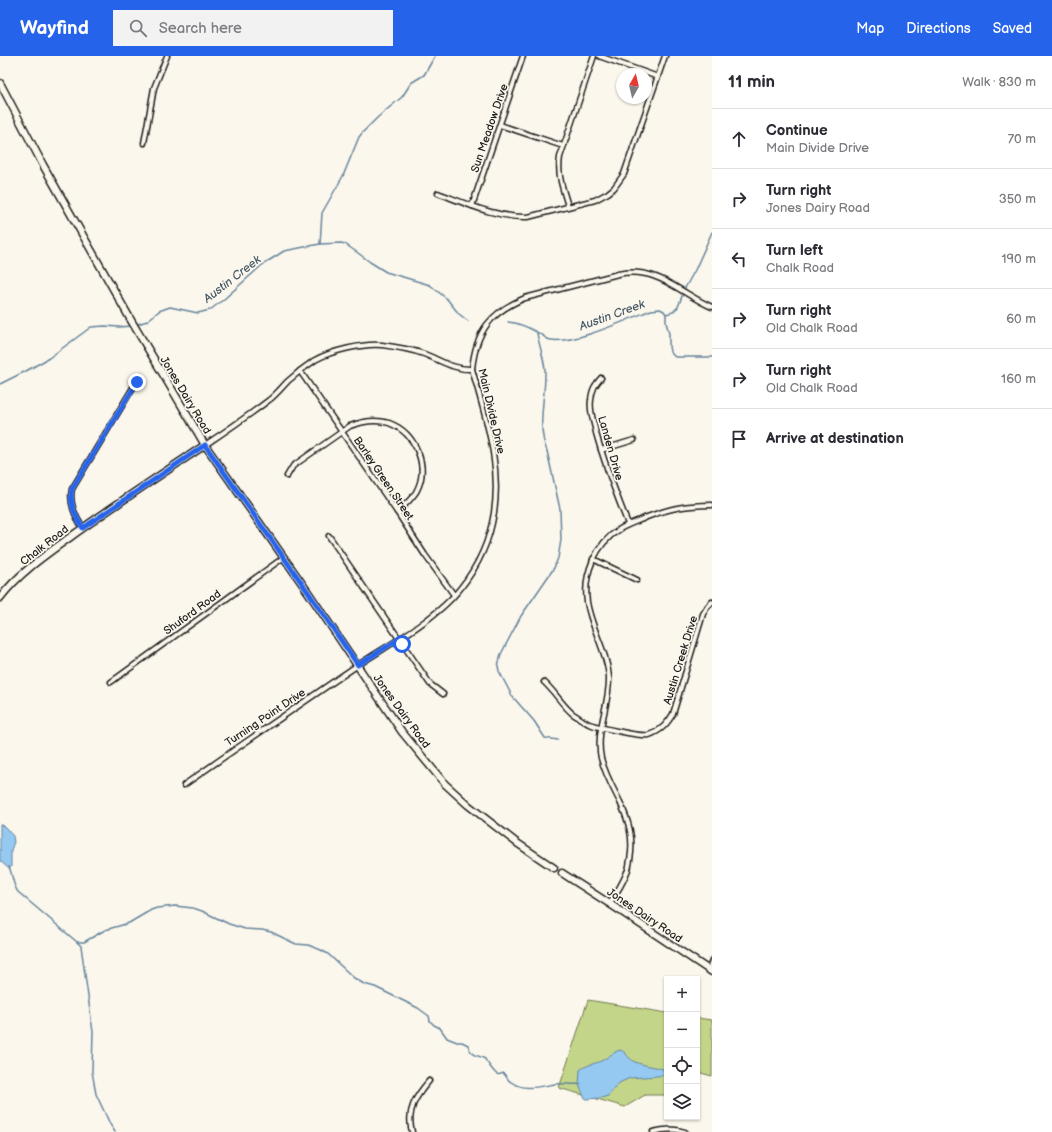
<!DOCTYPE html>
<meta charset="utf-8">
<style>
:root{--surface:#fff;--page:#f2f2f3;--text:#2b2b33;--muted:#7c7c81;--line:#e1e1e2;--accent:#2563eb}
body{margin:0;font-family:"Balsamiq Sans",sans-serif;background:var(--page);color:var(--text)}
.controls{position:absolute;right:12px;bottom:12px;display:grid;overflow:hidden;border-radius:0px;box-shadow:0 1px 3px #0004}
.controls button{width:36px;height:36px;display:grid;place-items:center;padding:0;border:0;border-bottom:1px solid var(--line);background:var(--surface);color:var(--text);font:20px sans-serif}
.compass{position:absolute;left:616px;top:12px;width:36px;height:36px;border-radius:50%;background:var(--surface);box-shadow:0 1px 3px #0004;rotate:8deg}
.stop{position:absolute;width:12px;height:12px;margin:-9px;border:3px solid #2563eb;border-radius:50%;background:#fff}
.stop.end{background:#2563eb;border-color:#fff;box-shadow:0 1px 4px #0008}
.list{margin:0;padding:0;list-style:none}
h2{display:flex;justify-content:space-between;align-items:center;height:52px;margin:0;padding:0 16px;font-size:17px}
h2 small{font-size:13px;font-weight:400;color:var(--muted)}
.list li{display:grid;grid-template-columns:26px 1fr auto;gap:12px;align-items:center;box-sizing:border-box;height:60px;padding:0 16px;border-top:1px solid var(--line)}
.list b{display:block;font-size:15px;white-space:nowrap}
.list p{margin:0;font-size:13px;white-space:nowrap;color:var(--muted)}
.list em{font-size:13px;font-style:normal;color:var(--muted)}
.icon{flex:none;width:22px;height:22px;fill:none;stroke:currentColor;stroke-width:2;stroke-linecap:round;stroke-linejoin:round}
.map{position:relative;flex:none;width:712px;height:1076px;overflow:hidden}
header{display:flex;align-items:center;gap:24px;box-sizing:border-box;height:56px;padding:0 20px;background:var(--accent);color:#fff}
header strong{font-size:19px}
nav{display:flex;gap:22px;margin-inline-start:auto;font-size:14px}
.search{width:280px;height:36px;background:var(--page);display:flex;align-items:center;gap:10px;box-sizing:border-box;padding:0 14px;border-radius:0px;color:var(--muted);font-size:15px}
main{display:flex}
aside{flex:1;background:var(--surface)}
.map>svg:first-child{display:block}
</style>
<header>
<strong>Wayfind</strong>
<div class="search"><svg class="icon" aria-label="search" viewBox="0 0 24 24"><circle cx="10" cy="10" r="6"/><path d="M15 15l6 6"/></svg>Search here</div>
<nav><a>Map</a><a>Directions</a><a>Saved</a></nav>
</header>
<main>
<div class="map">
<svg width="712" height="1076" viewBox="0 0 712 1076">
<rect width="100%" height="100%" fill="#fbf7ec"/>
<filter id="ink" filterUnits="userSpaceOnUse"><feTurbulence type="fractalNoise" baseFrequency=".025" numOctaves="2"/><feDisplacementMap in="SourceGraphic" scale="8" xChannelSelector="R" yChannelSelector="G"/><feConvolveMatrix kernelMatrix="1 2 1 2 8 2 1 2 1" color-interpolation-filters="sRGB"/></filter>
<g filter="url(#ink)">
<!-- green -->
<g fill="#c3d589" stroke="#707852">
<path d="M588 944 667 957V1037L666 1039H645L625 1051 559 1032Z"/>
<path d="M697 962 712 964V1020L697 1016Z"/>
</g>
<!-- water -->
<g fill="#95c9f2" stroke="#65849c">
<path d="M0 768 5 771 13 780 14 786 11 794V811L8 812 0 805Z"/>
<path d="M620 994C627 996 628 1003 635 1006 644 1010 654 1010 663 1013L665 1017 662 1019 658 1020 630 1022 619 1027 608 1040 601 1042 585 1043 579 1029 580 1014C586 1009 594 1008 601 1005 608 1002 613 996 620 994Z"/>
</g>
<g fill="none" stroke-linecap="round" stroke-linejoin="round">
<!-- stream -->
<g stroke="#65849c" stroke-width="1.5">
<path d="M320 188 322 157 343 120 359 81 363 76 378 61 402 41 411 27 424 19 435 0"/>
<path d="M666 258 673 256 678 251 685 232 695 214 712 176"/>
<path d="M508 266C521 267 531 273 542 279 544 280 545 282 547 283 569 291 629 263 651 254L660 253 664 255 666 258V266L669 278V290L670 296 675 301H712"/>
<path d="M135 269 147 265 159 255 170 251 198 257 210 254 223 244 262 209 284 195 320 188 341 187 345 188 358 197 370 206 386 216 430 229 447 243 459 258 468 265"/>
<path d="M537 277C539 289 544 302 545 314 546 341 536 368 547 395L560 453 561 484 558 502 554 512 521 560 501 598 498 610 499 615 512 640 534 665 545 682 558 684"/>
<path d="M0 328 26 315 49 302 91 271 105 270 119 271 131 270"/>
<path d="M9 811C13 819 12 828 18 836L77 886 81 890 93 976 92 1015 94 1027 96 1038 110 1068 115 1076"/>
<path d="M77 886H84L105 874 129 867 151 854 157 852 175 850 193 852 202 855 229 868 245 873 262 874 271 876 296 888 308 889 321 894 328 898 354 922 364 928 375 931 418 952 429 960 430 965 434 969 440 972 447 982 457 986H462L468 989C473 1003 475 997 485 1003 486 1005 495 1018 497 1018 498 1019 502 1018 503 1017 507 1020 507 1024 511 1026 526 1036 540 1030 556 1028 564 1027 573 1029 581 1028"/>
</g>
<defs>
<g id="street">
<path d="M599 0 658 21"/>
<path d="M500 69 563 90"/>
<path d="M144 87 154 32 167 0"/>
<path d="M438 137C467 148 497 162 528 161L595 144 608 137 614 132 624 118 665 0"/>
<path d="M472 150 523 0"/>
<path d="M568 150C563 133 557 119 560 101L594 0"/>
<path d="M300 315 397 456 425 499 454 539"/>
<path d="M601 322C595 329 592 333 591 344 589 355 594 366 596 377 605 409 616 438 628 468"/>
<path d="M205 389C226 375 248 360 269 344 276 339 282 331 288 325 297 317 306 310 315 304 331 295 364 287 382 289 397 291 410 293 424 298 440 304 454 314 472 313"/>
<path d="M601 394 634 384"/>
<path d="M287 420 293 410 350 370C363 365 376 363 389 367 416 377 430 411 416 436 411 444 404 450 397 456"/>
<path d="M83 472C75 461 69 446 72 433L140 320"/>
<path d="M329 480 430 628 443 638"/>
<path d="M593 503 637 524"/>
<path d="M111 626 283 502"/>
<path d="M544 626C555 636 562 649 573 658 578 661 583 665 589 668 598 671 640 681 649 679 661 675 667 668 673 658L703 558 708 550 712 546"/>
<path d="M184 729C241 689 298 650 355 611 388 589 425 570 453 541 472 520 486 495 492 467 504 415 486 363 472 313 476 276 489 257 525 242L618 218C658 210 679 237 712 251"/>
<path d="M610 848C616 837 623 827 627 816 629 813 629 808 630 804 634 782 629 766 620 746 613 732 605 718 601 702 595 675 610 648 609 621 607 595 591 572 587 546 583 519 595 488 620 473 628 468 638 465 647 461 671 452 686 449 712 449"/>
<path d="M709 914 712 904"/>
<path d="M412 1076C406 1055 416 1040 429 1025"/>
<path d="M653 1076C664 1073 674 1072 685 1076"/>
</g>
<g id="secondary">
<path d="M0 27 43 109 132 266 205 389 308 536 402 676 445 728 468 749 517 787 554 812"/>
<path d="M0 542C18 518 44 500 69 482 113 450 159 420 205 389"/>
<path d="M562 817 610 848 712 916"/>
</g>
</defs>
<!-- street casing -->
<use href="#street" stroke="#1c1c1c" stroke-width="7"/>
<!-- secondary casing -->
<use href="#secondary" stroke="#1c1c1c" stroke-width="9"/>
<!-- street -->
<use href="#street" stroke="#fbf7ec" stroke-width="4"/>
<!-- secondary -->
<use href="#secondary" stroke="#fbf7ec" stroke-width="6"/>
</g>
</g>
<g fill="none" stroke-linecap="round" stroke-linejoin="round" filter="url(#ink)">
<!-- route -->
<path stroke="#2563eb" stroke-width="5" d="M137 326 72 433C69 446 75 461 83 472L205 389 308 536 358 609 399 583 402 588"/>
</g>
<g text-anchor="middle" stroke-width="3.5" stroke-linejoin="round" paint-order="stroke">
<!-- street labels -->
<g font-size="11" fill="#1c1c1c" stroke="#fbf7ec">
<text transform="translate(489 72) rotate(-71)" y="4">Sun Meadow Drive</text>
<text transform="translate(186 339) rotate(59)" y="4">Jones Dairy Road</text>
<text transform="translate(492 355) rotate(77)" y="4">Main Divide Drive</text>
<text transform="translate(611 392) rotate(74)" y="4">Landen Drive</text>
<text transform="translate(384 422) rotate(56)" y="4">Barley Green Street</text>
<text transform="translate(44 489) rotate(-38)" y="4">Chalk Road</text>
<text transform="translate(192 556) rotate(-36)" y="4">Shuford Road</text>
<text transform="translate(680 604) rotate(-73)" y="4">Austin Creek Drive</text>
<text transform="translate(402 655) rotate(54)" y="4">Jones Dairy Road</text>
<text transform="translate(265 661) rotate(-34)" y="4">Turning Point Drive</text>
<text transform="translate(645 859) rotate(34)" y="4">Jones Dairy Road</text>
</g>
<!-- water labels -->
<g font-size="12" font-style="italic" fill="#465967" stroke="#fbf7ec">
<text transform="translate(232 223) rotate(-38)" y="4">Austin Creek</text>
<text transform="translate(612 259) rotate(-20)" y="4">Austin Creek</text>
</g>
</g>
</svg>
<div class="controls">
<button>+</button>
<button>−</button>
<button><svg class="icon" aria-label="locate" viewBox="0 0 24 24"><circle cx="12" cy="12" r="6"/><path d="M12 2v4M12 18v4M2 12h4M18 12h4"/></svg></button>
<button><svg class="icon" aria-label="layers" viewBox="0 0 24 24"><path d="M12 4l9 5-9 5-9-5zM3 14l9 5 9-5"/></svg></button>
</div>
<svg class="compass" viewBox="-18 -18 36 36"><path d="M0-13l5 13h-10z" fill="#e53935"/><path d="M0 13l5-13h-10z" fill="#7c7c81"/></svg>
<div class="stop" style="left:402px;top:588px"></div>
<div class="stop end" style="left:137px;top:326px"></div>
</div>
<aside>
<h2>11 min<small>Walk · 830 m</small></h2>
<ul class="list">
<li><svg class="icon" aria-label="ahead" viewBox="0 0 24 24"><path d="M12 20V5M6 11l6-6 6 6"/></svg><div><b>Continue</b><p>Main Divide Drive</p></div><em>70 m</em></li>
<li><svg class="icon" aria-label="right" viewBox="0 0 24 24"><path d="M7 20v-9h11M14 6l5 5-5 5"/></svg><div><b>Turn right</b><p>Jones Dairy Road</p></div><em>350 m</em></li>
<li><svg class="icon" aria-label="left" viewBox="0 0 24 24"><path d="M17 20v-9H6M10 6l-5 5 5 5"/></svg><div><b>Turn left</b><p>Chalk Road</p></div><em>190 m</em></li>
<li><svg class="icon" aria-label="right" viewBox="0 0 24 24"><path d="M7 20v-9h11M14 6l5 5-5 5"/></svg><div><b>Turn right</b><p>Old Chalk Road</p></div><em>60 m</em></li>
<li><svg class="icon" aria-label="right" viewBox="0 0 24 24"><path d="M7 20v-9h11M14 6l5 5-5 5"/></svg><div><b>Turn right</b><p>Old Chalk Road</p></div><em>160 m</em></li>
<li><svg class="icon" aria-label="arrive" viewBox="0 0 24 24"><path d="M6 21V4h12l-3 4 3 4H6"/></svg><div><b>Arrive at destination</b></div></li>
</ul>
</aside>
</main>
